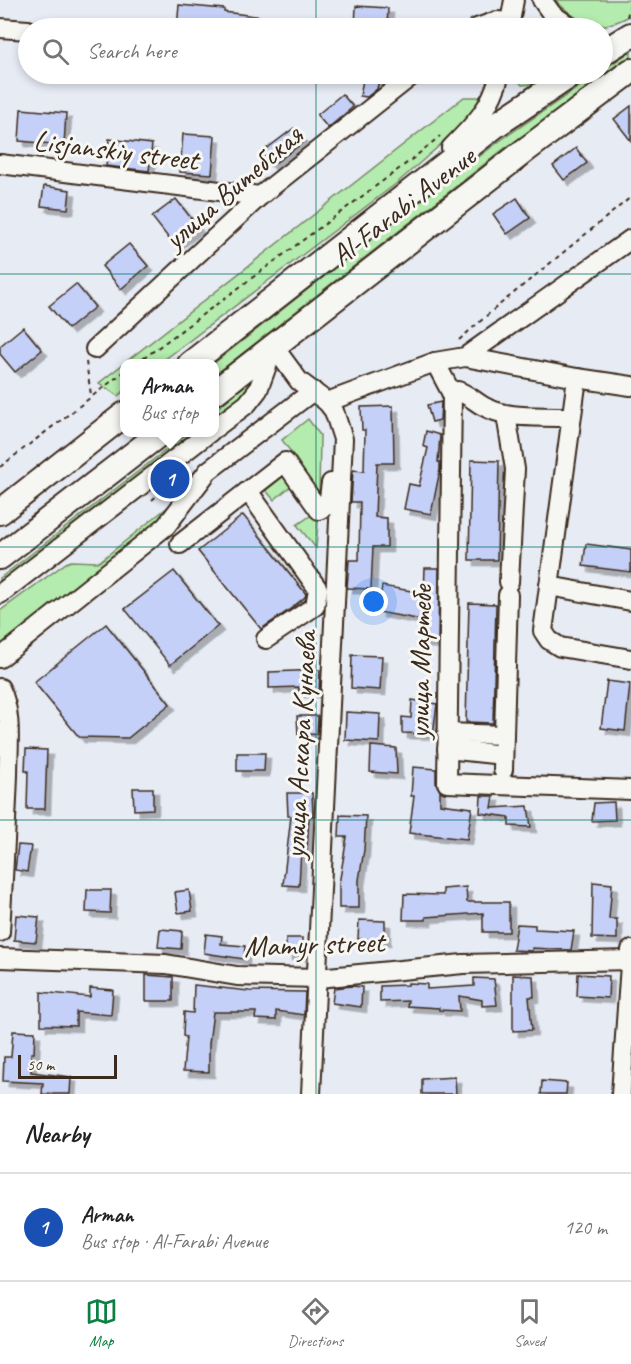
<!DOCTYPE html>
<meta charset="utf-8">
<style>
:root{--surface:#fff;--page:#f6f6f6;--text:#202124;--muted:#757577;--line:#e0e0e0;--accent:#0b8043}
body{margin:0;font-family:Caveat,sans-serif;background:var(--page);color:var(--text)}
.scale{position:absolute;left:18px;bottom:15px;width:99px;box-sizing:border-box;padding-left:6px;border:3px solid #3b2a1e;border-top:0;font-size:16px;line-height:21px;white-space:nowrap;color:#3b2a1e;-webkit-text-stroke:4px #f6f6f2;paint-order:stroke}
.you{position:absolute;left:374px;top:602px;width:21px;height:21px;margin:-15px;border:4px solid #fff;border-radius:50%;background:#1a73e8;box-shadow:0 0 0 9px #1a73e833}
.badge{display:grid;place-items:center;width:39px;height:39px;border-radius:50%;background:var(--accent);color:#fff;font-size:20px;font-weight:700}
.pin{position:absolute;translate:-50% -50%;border:3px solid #fff;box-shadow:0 2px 6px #0006}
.popup{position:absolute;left:120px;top:359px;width:99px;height:78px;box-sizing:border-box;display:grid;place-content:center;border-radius:12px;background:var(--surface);filter:drop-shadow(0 2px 4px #0005);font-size:20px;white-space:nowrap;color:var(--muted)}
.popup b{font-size:22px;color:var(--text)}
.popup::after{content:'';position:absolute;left:50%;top:100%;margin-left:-12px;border:12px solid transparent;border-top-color:var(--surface)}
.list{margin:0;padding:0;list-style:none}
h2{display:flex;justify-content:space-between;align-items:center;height:78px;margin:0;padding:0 24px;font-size:26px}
h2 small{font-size:20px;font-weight:400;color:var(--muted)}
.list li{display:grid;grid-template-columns:39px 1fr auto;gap:18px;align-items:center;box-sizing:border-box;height:108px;padding:0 24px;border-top:2px solid var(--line)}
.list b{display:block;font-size:22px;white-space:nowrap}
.list p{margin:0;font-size:20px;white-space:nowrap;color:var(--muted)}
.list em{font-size:20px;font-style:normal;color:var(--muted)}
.icon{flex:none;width:33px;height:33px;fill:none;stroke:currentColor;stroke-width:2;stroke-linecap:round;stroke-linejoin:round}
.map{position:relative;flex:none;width:631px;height:1094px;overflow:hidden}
.search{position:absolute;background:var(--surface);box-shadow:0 3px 9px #0003;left:18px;right:18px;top:18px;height:66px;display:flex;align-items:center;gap:15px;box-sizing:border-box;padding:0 21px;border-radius:33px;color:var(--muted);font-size:22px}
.sheet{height:186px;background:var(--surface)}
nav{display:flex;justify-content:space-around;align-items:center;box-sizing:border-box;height:84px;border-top:2px solid var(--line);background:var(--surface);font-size:16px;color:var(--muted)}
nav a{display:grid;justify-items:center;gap:3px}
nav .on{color:var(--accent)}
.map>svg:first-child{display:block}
</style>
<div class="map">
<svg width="631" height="1094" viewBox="0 0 631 1094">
<defs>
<filter id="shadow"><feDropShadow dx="5.5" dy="5.5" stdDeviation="0" flood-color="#0004"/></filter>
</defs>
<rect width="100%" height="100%" fill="#e7ebf4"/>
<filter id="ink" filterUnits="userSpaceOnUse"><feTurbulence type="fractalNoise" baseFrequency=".0167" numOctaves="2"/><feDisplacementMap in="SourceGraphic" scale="12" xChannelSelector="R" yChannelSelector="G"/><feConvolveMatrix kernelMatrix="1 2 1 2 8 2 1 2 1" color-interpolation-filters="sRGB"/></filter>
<g filter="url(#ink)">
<!-- green -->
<g fill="#b4ebae" stroke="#788a66" stroke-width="1.5">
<path d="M555 0H631V15C597 35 581 25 555 0Z"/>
<path d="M631 51V62L505 148 215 375V364H213L393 222 501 140 598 74H602L603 70Z"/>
<path d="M521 74H548L532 84 522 85 519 81Z"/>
<path d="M464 97H485L464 124 397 183 160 363 125 364V390L118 396 99 383Z"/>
<path d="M253 379 242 399 215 420V410Z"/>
<path d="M308 419 320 435 319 496 296 459 282 440Z"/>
<path d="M188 433H199L0 585V578Z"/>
<path d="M285 462 298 480 274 500 259 482Z"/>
<path d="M169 506 172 510 0 650V611L66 563 71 561 99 562Z"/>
<path d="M319 510 316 548 297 525Z"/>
</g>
<!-- building -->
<g fill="#c4d0f7" stroke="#3b2a1e" stroke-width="1.5" filter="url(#shadow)">
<path d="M179 5 224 9V12L278 19 277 28H177Z"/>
<path d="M356 6 388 8 387 28H355Z"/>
<path d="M364 74 380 76 377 89 367 97 360 96Z"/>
<path d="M342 94 353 107 328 128 317 115Z"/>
<path d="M631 106V141L614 119Z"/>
<path d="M21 109 66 113 64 145 19 141Z"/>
<path d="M294 128 305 141 271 166 261 153Z"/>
<path d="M183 134 215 136 212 174 180 172Z"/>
<path d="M109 139 152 144 149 171 106 166Z"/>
<path d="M576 148 587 163 564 180 553 166Z"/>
<path d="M44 186 70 190 68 209 41 206Z"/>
<path d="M517 198 530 218 507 234 493 214Z"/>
<path d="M176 199 198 227 174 245 152 217Z"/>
<path d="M129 244 148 266 121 289 102 266Z"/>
<path d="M76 284 95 307 68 329 49 306Z"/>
<path d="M23 327 42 350 15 372 0 354V346Z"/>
<path d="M441 402 440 420 432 422 427 405Z"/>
<path d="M393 406 394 463H377L375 517 387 518V547H373L371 589 347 588 349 560H359L360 502H351L353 470 364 471 365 430H362L361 407Z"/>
<path d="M426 431 440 435 438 462H440V470L431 514 404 509 409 484 419 486 428 448 423 446Z"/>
<path d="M471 460 499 461 497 560H469Z"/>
<path d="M243 515 306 594 305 597 289 610 261 629 198 551Z"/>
<path d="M586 544 631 550V572L583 566Z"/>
<path d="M425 568H439L438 643 422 642V620L378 612 382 586 424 593Z"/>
<path d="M174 571 218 626 170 665 125 609Z"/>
<path d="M469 603 496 604 493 723 466 722Z"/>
<path d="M106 624 170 704 128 738 79 737 34 682Z"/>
<path d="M352 655 382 656 380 690 351 688Z"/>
<path d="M320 670 319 692H299V687L269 688V672Z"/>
<path d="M607 681 630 684 625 731 601 728Z"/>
<path d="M412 700 437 704 433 734 402 733V717L411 718Z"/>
<path d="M346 712 380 714 379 742 345 740Z"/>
<path d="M297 716H318L317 734 298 735Z"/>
<path d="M371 746 396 748 397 774 370 772Z"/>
<path d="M26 749 47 750 45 809H27L28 771H25Z"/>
<path d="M237 753H265L264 771H237Z"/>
<path d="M413 767 436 769V783L440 791V804L472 808 467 839 409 833 414 796H411Z"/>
<path d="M133 788H153V809L134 810Z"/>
<path d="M287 793H312L313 816H309L307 850 301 849 299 886 283 885 291 816H288Z"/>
<path d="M481 796H494L492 808 528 806 531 827 509 826V817L480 813Z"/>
<path d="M614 802 615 820 592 821 594 803Z"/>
<path d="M340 815 366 816 364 850 359 880V908H339V884L347 837H339Z"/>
<path d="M18 845 31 846 27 872 15 870Z"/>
<path d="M593 882 612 884 609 919H617V939L592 938Z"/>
<path d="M466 887 467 902H509V932H483V913L426 917V920H403L404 894 443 895V889Z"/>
<path d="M87 890H111L110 913 86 912Z"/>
<path d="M189 890 192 911 178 913 175 892Z"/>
<path d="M16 915 39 917 36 942 14 940Z"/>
<path d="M359 920 385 921V940L358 939Z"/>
<path d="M517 924 535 925V929L574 931 571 950 532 948V951L513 950Z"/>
<path d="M160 929 182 931 181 949 158 947Z"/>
<path d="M206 934 222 936 221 944 245 946 244 959 204 953Z"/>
<rect x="286" y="938" width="16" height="17"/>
<path d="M578 974 609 976 608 998 577 996Z"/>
<path d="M146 975 173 977V1001H146Z"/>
<path d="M513 975 533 976 534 997H529L532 1030 513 1031Z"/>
<path d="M474 978 494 979 497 1005 482 1006V1000L459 996 460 1011 439 1010V1008L407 1006 408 1001 380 1002V986L408 985V983L427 984V989L474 986Z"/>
<path d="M194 985 249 991 305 992 304 1015 276 1011V1020L255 1019 256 1012H213L209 1044V1072L183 1071 186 1037 183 1036 184 1012 193 1013Z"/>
<path d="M352 986 362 987 361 1007 332 1003 334 988Z"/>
<path d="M90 988 113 990 111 1015 76 1012V1026L41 1025V992L90 997Z"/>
<path d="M13 1031 35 1032 34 1053H31V1072L71 1077 70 1094H42L43 1083 3 1081 4 1057H11Z"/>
<path d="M455 1077 456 1094H422V1079Z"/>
<path d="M542 1081 567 1083 566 1094H541Z"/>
</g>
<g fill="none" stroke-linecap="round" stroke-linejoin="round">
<defs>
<g id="minor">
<path d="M542 0 552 14 572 28"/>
<path d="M0 28 28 30"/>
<path d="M477 28 497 21 510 22"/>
<path d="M509 28 514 0"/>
<path d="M451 148C476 123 491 108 500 74"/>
<path d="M0 164 260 196"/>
<path d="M274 347 299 381 327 402 334 411 343 439 311 1094"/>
<path d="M95 349 260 196 414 74"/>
<path d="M465 357 577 378 631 386"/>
<path d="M435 362 452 394 447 783 631 790"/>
<path d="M577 378 543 631 549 640 560 647 631 659"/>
<path d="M452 394 458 391C469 395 474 401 483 406 506 419 535 416 560 417"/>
<path d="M327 402 435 362 465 357 631 239"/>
<path d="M506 415 515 469 509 582"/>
<path d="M215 428 247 404 258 390 274 347"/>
<path d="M248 491 318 589 315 606 266 639"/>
<path d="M180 544 285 462 319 510 328 505 331 483"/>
<path d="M549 586 631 601"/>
<path d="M0 594 210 432"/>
<path d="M0 658 166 526 208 471 313 391"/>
<path d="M0 688C13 714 8 747 8 775 6 827 3 880 0 932"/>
<path d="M447 733 504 735"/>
<path d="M447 749 503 755"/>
<path d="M503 770 508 595"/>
<path d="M0 958 166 964 237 976 318 978 463 964 631 960"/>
<path d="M621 1094 631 950"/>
</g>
<g id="major">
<path d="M602 53 631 35"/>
<path d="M190 364 496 125 572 74"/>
<path d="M215 392 527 149 631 71"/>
<path d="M0 512 125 414"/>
<path d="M0 557 162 432"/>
</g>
</defs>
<!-- minor casing -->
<use href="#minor" stroke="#3b2a1e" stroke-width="22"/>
<!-- major casing -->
<use href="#major" stroke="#3b2a1e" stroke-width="28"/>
<!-- path -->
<g stroke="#3b2a1e" stroke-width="2" stroke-dasharray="4.5 4.5" stroke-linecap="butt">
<path d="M627 17 631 0"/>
<path d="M459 340 493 310 631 197"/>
<path d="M86 362 91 395"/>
<path d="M136 364 411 160 440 136"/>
<path d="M0 467 125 371"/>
<path d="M152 500 170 484"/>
</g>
<!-- minor -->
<use href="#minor" stroke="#f6f6f2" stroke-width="18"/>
<!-- major -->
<use href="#major" stroke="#f6f6f2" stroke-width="24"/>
</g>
</g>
<!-- grid -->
<path fill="none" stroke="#0f766e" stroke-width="1.5" stroke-opacity="0.55" d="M316 0V28M316 74V1094M0 274H631M0 547H631M0 820H631"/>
<g text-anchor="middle" stroke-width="6" stroke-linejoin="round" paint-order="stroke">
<!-- street labels -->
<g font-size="30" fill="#3b2a1e" stroke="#f6f6f2">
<text transform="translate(116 150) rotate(7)" y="10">Lisjanskiy street</text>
<text transform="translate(233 187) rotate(-41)" y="10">улица Витебская</text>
<text transform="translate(403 206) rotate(-38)" y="10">Al-Farabi Avenue</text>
<text transform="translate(420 662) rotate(-89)" y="10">улица Мартебе</text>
<text transform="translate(300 745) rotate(-87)" y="10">улица Аскара Кунаева</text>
<text transform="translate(314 944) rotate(-2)" y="10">Mamyr street</text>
</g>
</g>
</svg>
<div class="scale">50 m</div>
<div class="you"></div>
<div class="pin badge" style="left:170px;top:479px;background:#1a4fb4">1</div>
<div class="popup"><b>Arman</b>Bus stop</div>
<div class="search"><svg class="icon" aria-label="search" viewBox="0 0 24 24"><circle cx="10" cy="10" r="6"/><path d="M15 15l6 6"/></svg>Search here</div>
</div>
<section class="sheet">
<h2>Nearby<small></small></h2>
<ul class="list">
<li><span class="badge" style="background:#1a4fb4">1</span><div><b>Arman</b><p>Bus stop · Al-Farabi Avenue</p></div><em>120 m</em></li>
</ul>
</section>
<nav>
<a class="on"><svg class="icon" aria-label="map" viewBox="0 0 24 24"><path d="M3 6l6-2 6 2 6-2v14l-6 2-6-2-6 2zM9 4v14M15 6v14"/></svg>Map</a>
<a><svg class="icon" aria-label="directions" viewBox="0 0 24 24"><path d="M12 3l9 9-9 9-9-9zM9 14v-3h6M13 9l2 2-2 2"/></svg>Directions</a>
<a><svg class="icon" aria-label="saved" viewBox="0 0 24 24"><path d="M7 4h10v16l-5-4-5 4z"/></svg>Saved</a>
</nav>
